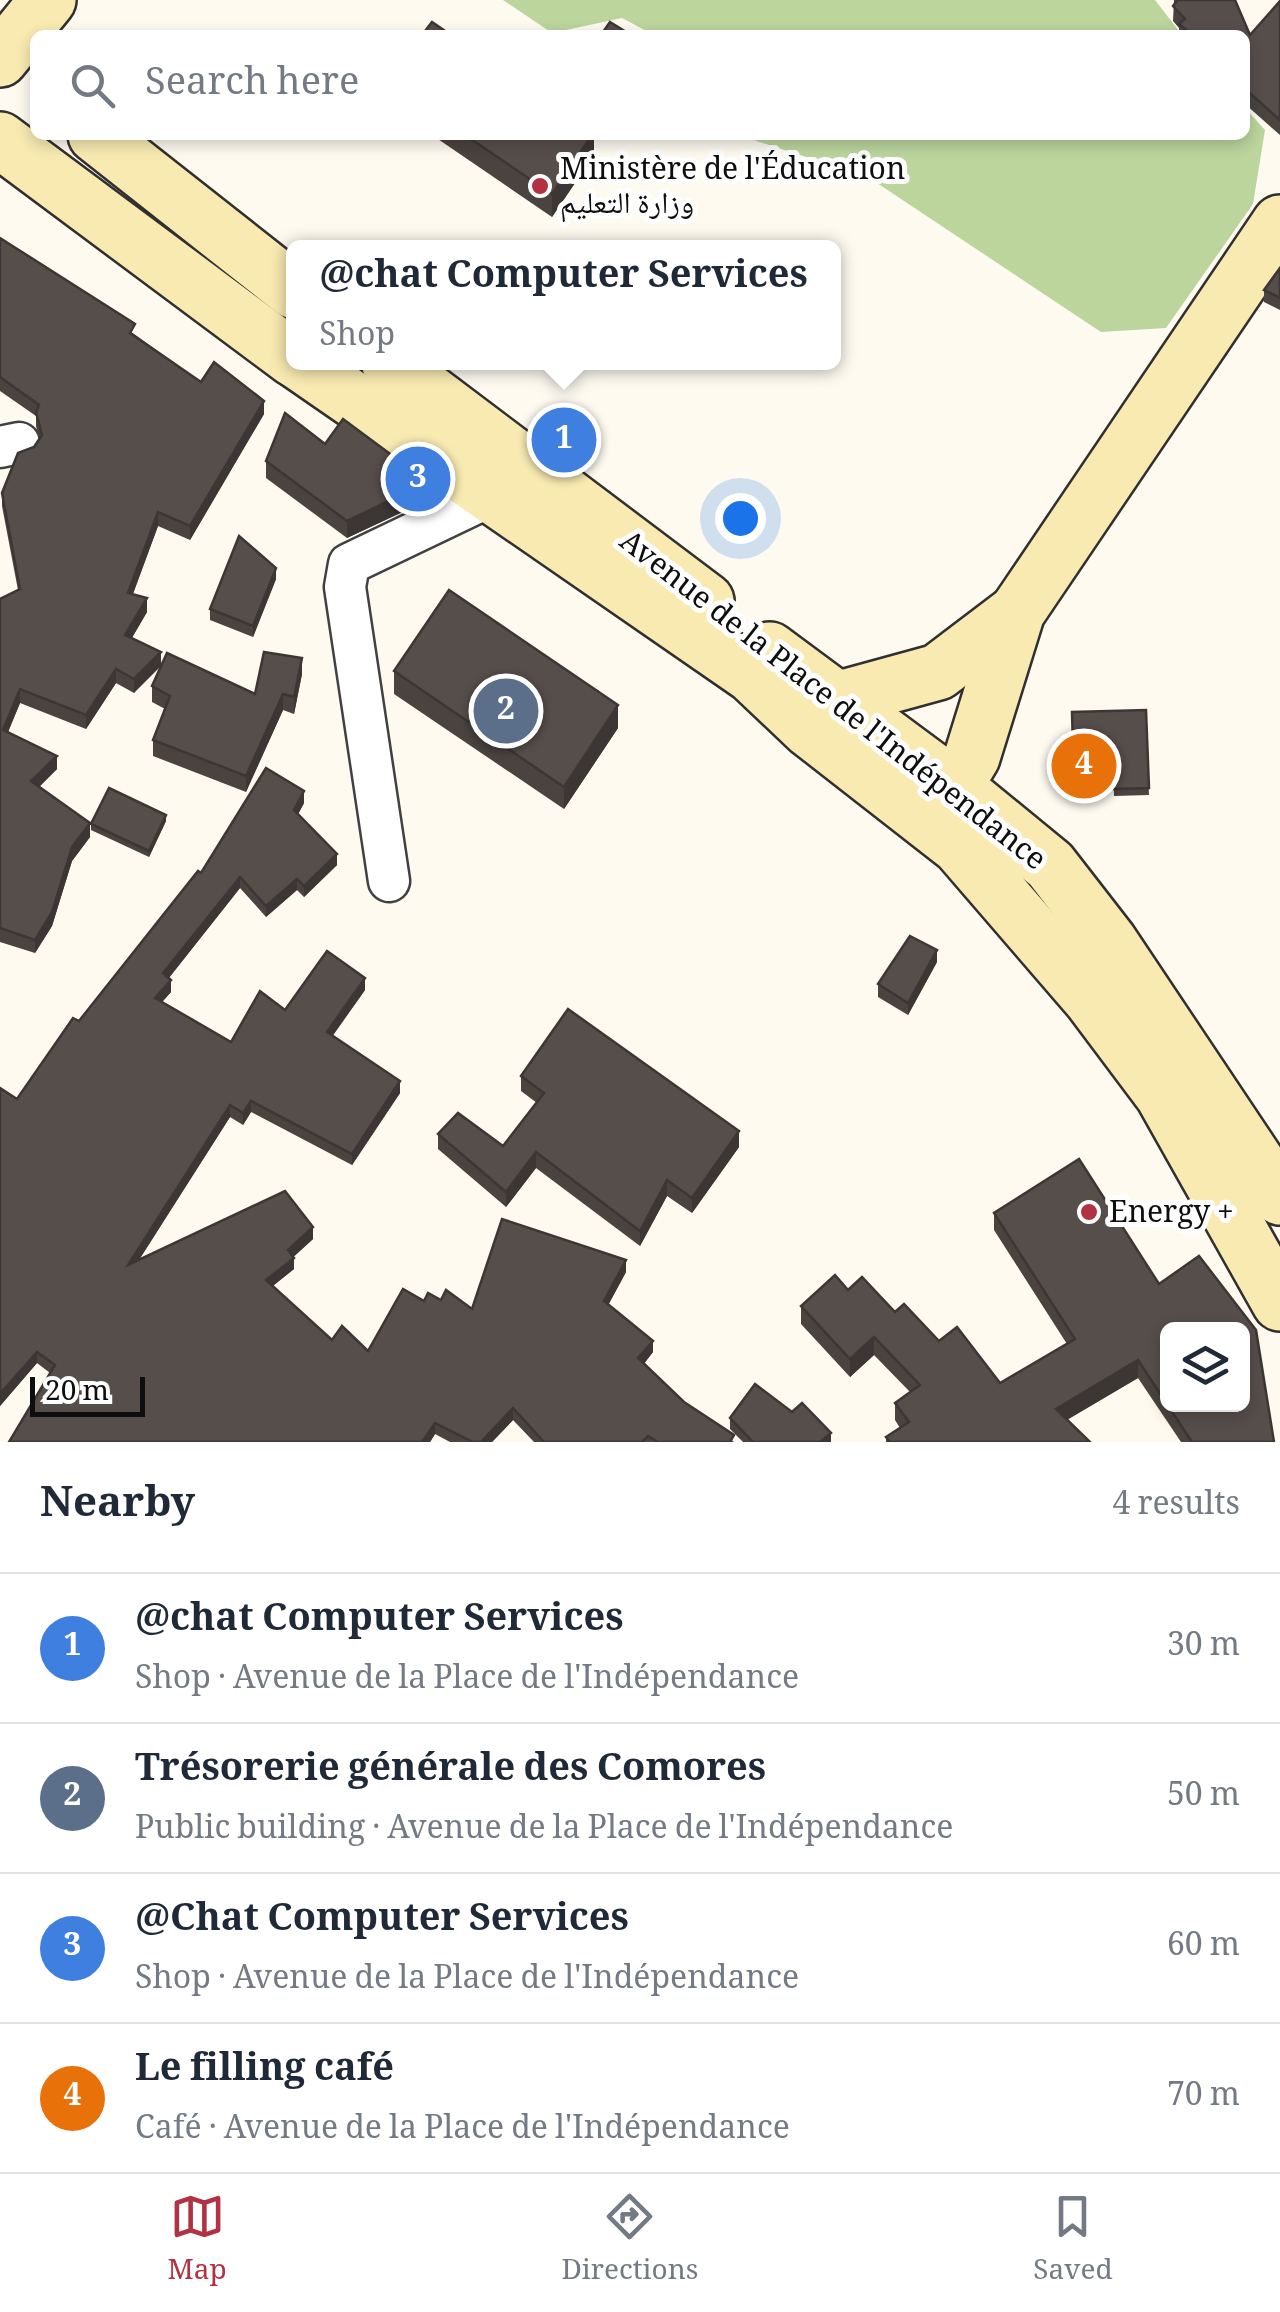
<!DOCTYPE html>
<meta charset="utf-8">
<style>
:root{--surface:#fff;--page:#f2f2f3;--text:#1f2937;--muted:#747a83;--line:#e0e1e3;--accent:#b23142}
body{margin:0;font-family:Georgia,"Noto Naskh Arabic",serif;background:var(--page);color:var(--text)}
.controls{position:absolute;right:30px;bottom:30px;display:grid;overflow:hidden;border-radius:15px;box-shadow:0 5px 15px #0003}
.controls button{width:90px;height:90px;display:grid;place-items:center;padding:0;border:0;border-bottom:2px solid var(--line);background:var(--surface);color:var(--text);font:50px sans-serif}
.scale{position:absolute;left:30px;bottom:25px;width:115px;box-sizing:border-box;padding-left:10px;border:5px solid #0e0e0e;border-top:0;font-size:28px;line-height:35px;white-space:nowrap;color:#0e0e0e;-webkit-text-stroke:8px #fff;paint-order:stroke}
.you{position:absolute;left:740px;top:518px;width:35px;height:35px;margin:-25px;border:8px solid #fff;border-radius:50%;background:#1a73e8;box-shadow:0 0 0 15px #1a73e833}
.badge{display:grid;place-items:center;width:65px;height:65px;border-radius:50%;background:var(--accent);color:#fff;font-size:32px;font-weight:700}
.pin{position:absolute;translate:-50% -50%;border:5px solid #fff;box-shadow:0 2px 10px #0006}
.popup{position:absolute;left:286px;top:240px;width:555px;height:130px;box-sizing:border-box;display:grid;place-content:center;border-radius:15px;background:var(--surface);filter:drop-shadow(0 2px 8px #0005);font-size:32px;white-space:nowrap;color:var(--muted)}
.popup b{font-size:38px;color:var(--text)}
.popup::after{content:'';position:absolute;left:50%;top:100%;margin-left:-20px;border:20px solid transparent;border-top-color:var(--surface)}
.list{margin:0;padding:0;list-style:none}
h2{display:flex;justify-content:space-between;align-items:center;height:130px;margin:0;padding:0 40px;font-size:42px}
h2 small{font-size:32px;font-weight:400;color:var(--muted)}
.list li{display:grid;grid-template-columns:65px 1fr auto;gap:30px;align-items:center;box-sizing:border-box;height:150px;padding:0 40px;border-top:2px solid var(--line)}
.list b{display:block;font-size:38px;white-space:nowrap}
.list p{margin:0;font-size:32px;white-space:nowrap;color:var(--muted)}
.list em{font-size:32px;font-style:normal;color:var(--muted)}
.icon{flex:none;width:55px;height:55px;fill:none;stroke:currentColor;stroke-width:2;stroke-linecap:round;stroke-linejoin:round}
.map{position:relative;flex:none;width:1280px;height:1442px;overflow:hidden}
.search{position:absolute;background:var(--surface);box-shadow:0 5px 15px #0003;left:30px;right:30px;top:30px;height:110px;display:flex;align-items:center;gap:25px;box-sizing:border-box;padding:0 35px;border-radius:15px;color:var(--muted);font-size:38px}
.sheet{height:730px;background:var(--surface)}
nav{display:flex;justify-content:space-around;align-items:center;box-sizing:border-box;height:140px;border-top:2px solid var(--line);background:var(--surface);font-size:28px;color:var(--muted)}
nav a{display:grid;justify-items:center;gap:5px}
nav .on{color:var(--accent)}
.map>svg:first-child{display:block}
</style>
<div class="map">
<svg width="1280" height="1442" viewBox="0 0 1280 1442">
<rect width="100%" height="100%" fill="#fefaf0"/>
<!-- forest -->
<g fill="#bbd59d">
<path d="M503 0H1155L1182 35H654L622 18 552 33Z"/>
<path d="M1245 108 1265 130 1253 204 1166 328 1101 332 868 177 738 135H1245Z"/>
</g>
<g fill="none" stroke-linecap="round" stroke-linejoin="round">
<defs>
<g id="street">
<path d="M0 447 19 443"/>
<path d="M389 881 345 587 349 564 491 496 506 479"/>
</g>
<g id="secondary">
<path d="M0 59 48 0"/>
<path d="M96 135 294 291"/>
<path d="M0 140 294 359"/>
<path d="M299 362 752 675 809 729 959 846 1091 999 1163 1095 1280 1303"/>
<path d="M389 362 706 601"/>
<path d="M770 650 956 788 1050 865 1109 941 1280 1197"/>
<path d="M821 716 836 700 938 672 1017 612"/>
<path d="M937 815 972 757 1017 612 1280 223"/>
</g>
</defs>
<!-- street casing -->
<use href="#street" stroke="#414141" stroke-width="45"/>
<!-- secondary casing -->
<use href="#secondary" stroke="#303030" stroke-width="60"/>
<!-- street -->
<use href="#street" stroke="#fff" stroke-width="40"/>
<!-- secondary -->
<use href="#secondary" stroke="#f8eab1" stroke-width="55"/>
</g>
<!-- wall -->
<g fill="#4a4340">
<path d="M1174 0H1235L1250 35 1280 1V135L1245 104V35H1179V28L1173 21Z"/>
<path d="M432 135H594V155L552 217Z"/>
<path d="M0 238 201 382 264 414 190 540 158 526 133 594 147 612 132 638 161 652 134 693 116 683 86 729 20 703 8 732 57 769 39 787 90 837 72 861 52 926 35 953 0 942V599L18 590 2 506V493L39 439 36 426V416L0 391Z"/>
<path d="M1280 268V310L1264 302V290Z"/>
<path d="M325 444 428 500 347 538 266 478V461Z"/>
<path d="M276 579 253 637 210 620V609Z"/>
<path d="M394 671 618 728 564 809 394 694Z"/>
<path d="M302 674 294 714 283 710 246 792 153 756V740L165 709 152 702V686L255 694Z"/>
<path d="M1146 710 1149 795 1114 796 1113 751 1073 752 1072 712Z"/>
<path d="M304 803 298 814 337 865 304 897 297 890 266 917 240 888 169 978 171 992 162 1002 231 1042 285 1010 365 990 332 1036 400 1093 352 1165 251 1112 243 1125 230 1117 139 1260 313 1239 293 1257 294 1269 273 1286 332 1340 368 1351 424 1301 441 1300 472 1309 626 1272 608 1305 653 1352 644 1364 684 1402 734 1442H534L513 1420 492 1442H450L435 1434 430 1442H9L50 1373 37 1363 0 1406V1088L17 1099 79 1021 201 873Z"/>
<path d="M166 821 149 857 91 830V824Z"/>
<path d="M937 962 908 1015 878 997V984Z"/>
<path d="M521 1076 739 1147 692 1213 667 1196 640 1246 536 1168 506 1207 438 1149V1134L503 1146 537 1103 521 1091Z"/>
<path d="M994 1213 1159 1284 1274 1442H1181L1138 1378 1067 1420 1090 1442H886V1437L900 1428 895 1420V1403L910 1392 874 1355 850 1377 801 1324V1306L848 1290 895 1312 1000 1383 1067 1344 994 1230Z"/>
<path d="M730 1418 831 1442H743L730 1429Z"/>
</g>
<!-- shaded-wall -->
<g fill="#3c3734">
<path d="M592 135H594V155L552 217V194Z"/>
<path d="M264 401V414L190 540V526Z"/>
<path d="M428 482V500L347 538V521Z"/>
<path d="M158 512V526L128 607V593Z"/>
<path d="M276 568V579L253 637V626Z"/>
<path d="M147 598V612L125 649V635Z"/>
<path d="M161 652V666L134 693V679Z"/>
<path d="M302 658V674L294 714V697Z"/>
<path d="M116 669V683L86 729V715Z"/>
<path d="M20 689V703L3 744V730Z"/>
<path d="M283 694V710L246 792V776Z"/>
<path d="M618 705V728L564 809V787Z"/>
<path d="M57 756V769L31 795V781Z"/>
<path d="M304 791V803L294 822V810Z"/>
<path d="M166 815V821L149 857V851Z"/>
<path d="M90 823V837L72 861 52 926 35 953V940L72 847Z"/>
<path d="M337 854V865L304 897V886Z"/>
<path d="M240 877V888L163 985V973Z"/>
<path d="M297 879V890L266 917V906Z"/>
<path d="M937 950V962L908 1015V1003Z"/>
<path d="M365 978V990L327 1044V1032Z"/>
<path d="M171 980V992L155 1010V998Z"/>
<path d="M400 1081V1093L352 1165V1154Z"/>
<path d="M251 1101V1112L243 1125V1113Z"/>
<path d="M230 1105V1117L128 1277V1265Z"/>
<path d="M739 1131V1147L692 1213V1198Z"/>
<path d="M536 1152V1168L506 1207V1192Z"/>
<path d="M667 1180V1196L640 1246V1231Z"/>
<path d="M313 1227V1239L288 1262V1250Z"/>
<path d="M294 1258V1269L266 1291V1280Z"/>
<path d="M626 1260V1272L604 1313V1301Z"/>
<path d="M874 1337V1355L850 1377V1359Z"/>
<path d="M653 1341V1352L638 1370V1358Z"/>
<path d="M37 1352V1363L0 1406V1394Z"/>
<path d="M1138 1360V1378L1056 1426V1409Z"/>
<path d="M513 1408V1420L492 1442H481Z"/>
<path d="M435 1423V1434L430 1442H422Z"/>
<path d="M831 1433V1442H820Z"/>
</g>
<!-- building -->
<g fill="#564e4b" stroke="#3c3734" stroke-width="2.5" fill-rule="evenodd">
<path d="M1178 0H1235L1250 35 1280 1V120L1245 89V35H1192L1179 24 1185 19 1173 6Z"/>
<path d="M432 22 451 35H422Z"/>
<path d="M610 22 631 35H601Z"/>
<path d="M465 135H592L552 194Z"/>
<path d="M0 238 135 324 130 333 201 382 214 362 264 401 190 526 158 512 128 593 147 598 125 635 161 652 134 679 116 669 86 715 20 689 3 730 57 756 31 781 90 823 72 847 52 912 35 940 0 928V599L20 589 2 493 18 453 34 447 42 435 36 412 39 405 0 377Z"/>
<path d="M1280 268V298L1264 290Z"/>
<path d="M285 413 325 444 343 419 428 482 347 521 266 461Z"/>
<path d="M239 536 276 568 253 626 210 609Z"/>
<path d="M449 590 618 705 564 787 394 671Z"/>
<path d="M264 652 302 658 294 697 283 694 246 776 153 740 170 696 152 686 167 653 255 694Z"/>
<path d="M1146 710 1149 788 1114 789 1113 745 1073 746 1072 712Z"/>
<path d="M266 768 304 791 294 810 337 854 304 886 297 879 266 906 240 877 163 973 171 980 155 998 231 1042 260 991 285 1010 327 951 365 978 327 1032 400 1081 352 1154 251 1101 243 1113 230 1105 128 1265 285 1191 313 1227 288 1250 294 1258 266 1280 332 1340 342 1326 368 1351 403 1289 424 1301 428 1293 441 1300 446 1290 472 1309 502 1219 626 1260 604 1301 653 1341 638 1358 684 1402 734 1435 730 1442H658L648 1436 642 1442H544L513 1408 481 1442H473L435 1423 422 1442H9L55 1365 37 1352 0 1394V1088L17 1099 73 1018 79 1021 198 871 201 873Z"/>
<path d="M109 788 166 815 149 851 91 824Z"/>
<path d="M910 936 937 950 908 1003 878 984Z"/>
<path d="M568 1009 739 1131 692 1198 667 1180 640 1231 536 1152 506 1192 438 1134 458 1113 503 1146 544 1093 521 1076Z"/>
<path d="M1079 1159 1159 1284 1199 1256 1256 1330 1274 1442H1192L1138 1360 1056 1409 1090 1442H890L886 1437 909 1422 895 1403 920 1385 874 1337 850 1359 801 1306 835 1275 848 1290 862 1277 895 1312 904 1304 939 1341 957 1327 1000 1383 1075 1339 994 1213ZM1168 1330H1242V1404H1168Z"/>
<path d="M755 1384 792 1412 802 1403 831 1433 820 1442H753L730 1418Z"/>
</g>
<!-- markers -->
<g fill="#b23142" stroke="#fff" stroke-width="4">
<circle cx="540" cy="186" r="10"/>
<circle cx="1089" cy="1212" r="10"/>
</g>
<g text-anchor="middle" stroke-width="10" stroke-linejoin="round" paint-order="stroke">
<!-- poi labels -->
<g font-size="30" fill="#0e0e0e" stroke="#fff" text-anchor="start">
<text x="560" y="179">Ministère de l'Éducation<tspan x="560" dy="34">وزارة التعليم</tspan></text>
<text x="1109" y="1222">Energy +</text>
</g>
<!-- street labels -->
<g font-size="30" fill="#0e0e0e" stroke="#fff">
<text transform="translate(833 700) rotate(38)" y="10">Avenue de la Place de l'Indépendance</text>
</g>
</g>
</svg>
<div class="controls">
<button><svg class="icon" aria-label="layers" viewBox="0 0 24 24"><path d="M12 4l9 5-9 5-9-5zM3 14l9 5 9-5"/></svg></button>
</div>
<div class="scale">20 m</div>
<div class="you"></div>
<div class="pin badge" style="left:564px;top:440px;background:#3f7fe0">1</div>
<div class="popup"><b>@chat Computer Services</b>Shop</div>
<div class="pin badge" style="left:506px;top:711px;background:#5c6f8a">2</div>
<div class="pin badge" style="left:418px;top:479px;background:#3f7fe0">3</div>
<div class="pin badge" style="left:1084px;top:766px;background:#e8710a">4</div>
<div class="search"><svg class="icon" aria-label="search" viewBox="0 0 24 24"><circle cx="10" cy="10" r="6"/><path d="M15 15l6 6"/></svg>Search here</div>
</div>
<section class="sheet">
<h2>Nearby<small>4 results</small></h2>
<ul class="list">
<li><span class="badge" style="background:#3f7fe0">1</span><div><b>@chat Computer Services</b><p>Shop · Avenue de la Place de l'Indépendance</p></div><em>30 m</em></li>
<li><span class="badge" style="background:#5c6f8a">2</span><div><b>Trésorerie générale des Comores</b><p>Public building · Avenue de la Place de l'Indépendance</p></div><em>50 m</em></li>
<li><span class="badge" style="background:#3f7fe0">3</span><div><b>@Chat Computer Services</b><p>Shop · Avenue de la Place de l'Indépendance</p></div><em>60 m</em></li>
<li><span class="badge" style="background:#e8710a">4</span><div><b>Le filling café</b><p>Café · Avenue de la Place de l'Indépendance</p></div><em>70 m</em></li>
</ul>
</section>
<nav>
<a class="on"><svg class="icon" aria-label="map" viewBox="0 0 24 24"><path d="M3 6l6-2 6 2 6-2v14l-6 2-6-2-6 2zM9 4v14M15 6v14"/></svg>Map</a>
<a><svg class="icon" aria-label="directions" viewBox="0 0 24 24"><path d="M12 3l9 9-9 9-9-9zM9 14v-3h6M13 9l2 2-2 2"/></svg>Directions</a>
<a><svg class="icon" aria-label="saved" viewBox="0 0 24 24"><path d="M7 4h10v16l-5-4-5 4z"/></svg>Saved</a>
</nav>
